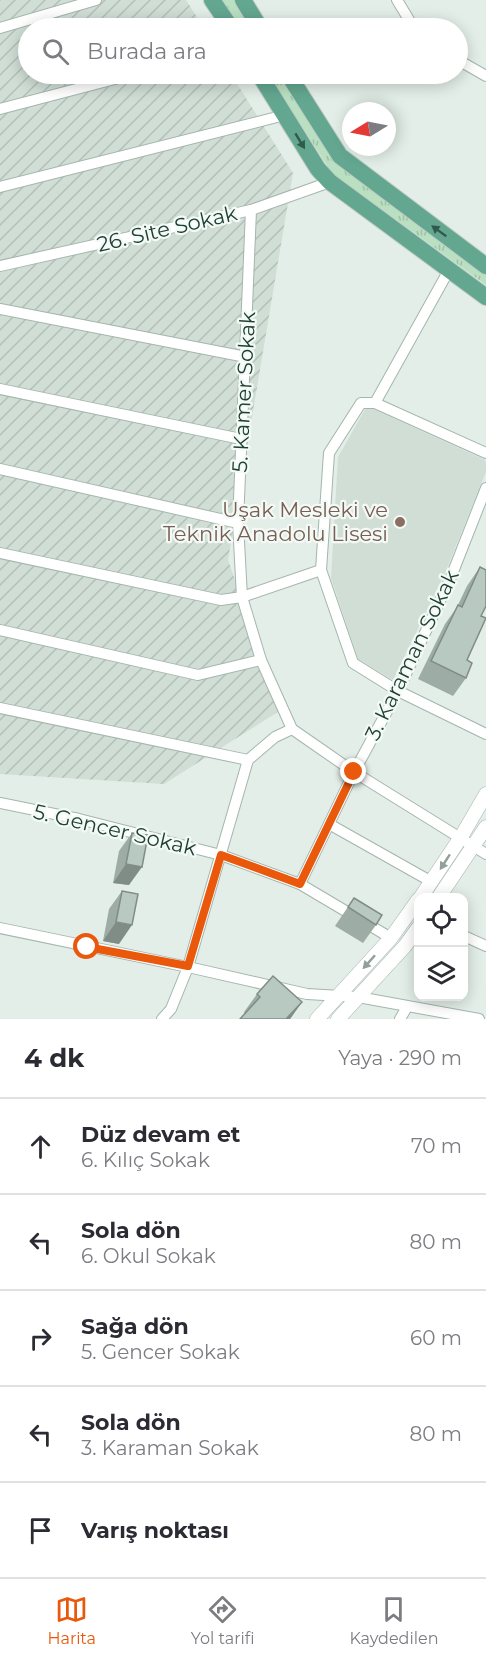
<!DOCTYPE html>
<html lang="tr">
<meta charset="utf-8">
<style>
:root{--surface:#fff;--page:#f2f2f3;--text:#2b2b33;--muted:#7c7c81;--line:#e1e1e2;--accent:#ea580c}
body{margin:0;font-family:Montserrat,sans-serif;background:var(--page);color:var(--text)}
.controls{position:absolute;right:18px;bottom:18px;display:grid;overflow:hidden;border-radius:12px;box-shadow:0 3px 15px #0003}
.controls button{width:54px;height:54px;display:grid;place-items:center;padding:0;border:0;border-bottom:2px solid var(--line);background:var(--surface);color:var(--text);font:30px sans-serif}
.compass{position:absolute;left:342px;top:102px;width:54px;height:54px;border-radius:50%;background:var(--surface);box-shadow:0 3px 15px #0003;rotate:260deg}
.stop{position:absolute;width:18px;height:18px;margin:-14px;border:4px solid #ea580c;border-radius:50%;background:#fff}
.stop.end{background:#ea580c;border-color:#fff;box-shadow:0 2px 6px #0008}
.list{margin:0;padding:0;list-style:none}
h2{display:flex;justify-content:space-between;align-items:center;height:78px;margin:0;padding:0 24px;font-size:26px}
h2 small{font-size:20px;font-weight:400;color:var(--muted)}
.list li{display:grid;grid-template-columns:39px 1fr auto;gap:18px;align-items:center;box-sizing:border-box;height:96px;padding:0 24px;border-top:2px solid var(--line)}
.list b{display:block;font-size:22px;white-space:nowrap}
.list p{margin:0;font-size:20px;white-space:nowrap;color:var(--muted)}
.list em{font-size:20px;font-style:normal;color:var(--muted)}
.icon{flex:none;width:33px;height:33px;fill:none;stroke:currentColor;stroke-width:2;stroke-linecap:round;stroke-linejoin:round}
.map{position:relative;flex:none;width:486px;height:1019px;overflow:hidden}
.search{position:absolute;background:var(--surface);box-shadow:0 3px 15px #0003;left:18px;right:18px;top:18px;height:66px;display:flex;align-items:center;gap:15px;box-sizing:border-box;padding:0 21px;border-radius:33px;color:var(--muted);font-size:22px}
.sheet{height:558px;background:var(--surface)}
nav{display:flex;justify-content:space-around;align-items:center;box-sizing:border-box;height:84px;border-top:2px solid var(--line);background:var(--surface);font-size:16px;color:var(--muted)}
nav a{display:grid;justify-items:center;gap:3px}
nav .on{color:var(--accent)}
.map>svg:first-child{display:block}
</style>
<div class="map">
<svg width="486" height="1019" viewBox="0 0 486 1019">
<defs>
<pattern id="industrial-furrows" width="10" height="10" patternUnits="userSpaceOnUse" patternTransform="scale(1.5)"><rect width="10" height="10" fill="#d0ded6"/><path d="M-1 1l2-2M0 10L10 0M9 11l2-2" fill="none" stroke="#b2c0b8"/></pattern>
<pattern id="grass-tufts" width="24" height="20" patternUnits="userSpaceOnUse" patternTransform="scale(1.5)"><rect width="24" height="20" fill="#b9e0c1"/><path d="M3 7l-1-3M5 7V3M7 7l1-3M15 17l-1-3M17 17v-4M19 17l1-3" fill="none" stroke="#9fc1a6"/></pattern>
</defs>
<rect width="100%" height="100%" fill="#e2eee7"/>
<!-- built -->
<path fill="#d0ded6" d="M367 406 485 460 486 463V472L445 573 393 680 358 659 331 578 338 457Z"/>
<!-- industrial -->
<path fill="url(#industrial-furrows)" d="M0 0H186L204 28H28V74H231L293 173 228 560 281 710 164 784 0 774Z"/>
<!-- grass -->
<g fill="url(#grass-tufts)">
<path d="M221 0H234L253 28H239Z"/>
<path d="M268 74H281L336 162 343 169 486 274V285L332 173Z"/>
</g>
<g fill="none" stroke-linecap="round" stroke-linejoin="round">
<defs>
<g id="minor">
<path d="M397 0 414 28"/>
<path d="M0 28 96 0"/>
<path d="M458 60 486 76"/>
<path d="M0 109 134 74"/>
<path d="M0 187 285 115"/>
<path d="M251 210 238 523 242 597 261 660 292 729 354 772 486 854"/>
<path d="M0 266 251 210 330 182"/>
<path d="M449 270 375 403H361L329 453 321 570 353 663 398 691 486 734"/>
<path d="M0 309 246 357"/>
<path d="M0 389 241 439"/>
<path d="M375 403 486 453"/>
<path d="M0 469 238 523"/>
<path d="M0 553 221 600 242 597 321 570"/>
<path d="M0 630 198 675 261 660"/>
<path d="M0 708 248 760"/>
<path d="M0 803 79 819 221 855 300 884 391 938"/>
<path d="M329 824 432 882"/>
<path d="M300 884 354 772 398 691 451 577 486 488"/>
<path d="M0 928 188 967 307 994 358 997 479 1019"/>
<path d="M464 936 486 946"/>
<path d="M162 1019 171 1009 188 967 248 760 275 737 292 729"/>
<path d="M400 1019 407 1007"/>
</g>
<g id="tertiary">
<path d="M421 897 461 837 486 794"/>
<path d="M439 897 486 827"/>
<path d="M317 1019 391 938 418 900"/>
<path d="M338 1019 405 946 418 928"/>
</g>
<g id="primary">
<path d="M212 0 231 28"/>
<path d="M243 0 260 28"/>
<path d="M259 74 318 169 330 182 486 297"/>
<path d="M288 74 340 156 486 266"/>
</g>
</defs>
<!-- minor casing -->
<use href="#minor" stroke="#a4b6ae" stroke-width="12"/>
<!-- tertiary casing -->
<use href="#tertiary" stroke="#a4b6ae" stroke-width="15"/>
<!-- primary casing -->
<use href="#primary" stroke="#c1cac6" stroke-width="18"/>
<!-- minor -->
<use href="#minor" stroke="#fff" stroke-width="10"/>
<!-- tertiary -->
<use href="#tertiary" stroke="#fff" stroke-width="14"/>
<!-- primary -->
<use href="#primary" stroke="#63a790" stroke-width="16"/>
</g>
<!-- wall -->
<g fill="#9dada5">
<path d="M480 567 481 616 467 660 466 678 453 696 418 679 445 624 457 607 467 586Z"/>
<path d="M132 833 129 885 113 883 119 851Z"/>
<path d="M122 891 119 944 103 941 109 909Z"/>
<path d="M354 898 376 925 363 943 335 926Z"/>
<path d="M257 994 302 1002 290 1019H240L245 1014 244 1012Z"/>
</g>
<!-- shaded-wall -->
<g fill="#808d86">
<path d="M126 864 142 867 129 885 113 883Z"/>
<path d="M116 922 132 925 119 944 103 941Z"/>
<path d="M302 1002 290 1019H286Z"/>
</g>
<!-- building -->
<g fill="#b7c9c0" stroke="#808d86" stroke-width="1.5">
<path d="M480 567 486 570V606L481 616 486 618 467 660 472 663 466 678 431 661 458 605 462 607Z"/>
<path d="M132 833 148 835 142 867 126 864Z"/>
<path d="M122 891 138 894 132 925 116 922Z"/>
<path d="M354 898 382 915 376 925 348 907Z"/>
<path d="M273 976 302 1002 286 1019H240L260 997 257 994Z"/>
</g>
<!-- one-way arrows -->
<defs><path id="oneway-solid" d="M-6-.8H1V-3.2L6.5 0L1 3.2V.8H-6Z" transform="scale(1.5)"/></defs>
<g fill="#315a4c">
<use href="#oneway-solid" transform="translate(300 141) rotate(59)"/>
<use href="#oneway-solid" transform="translate(439 231) rotate(-144)"/>
</g>
<g fill="#90a09a">
<use href="#oneway-solid" transform="translate(445 862) rotate(123)"/>
<use href="#oneway-solid" transform="translate(369 962) rotate(132)"/>
</g>
<g fill="none" stroke-linecap="round" stroke-linejoin="round">
<!-- route -->
<path stroke="#ea580c" stroke-width="8" d="M87 947 188 966 221 855 300 884 354 772"/>
</g>
<!-- markers -->
<circle fill="#8d6e63" stroke="#f3faf6" stroke-width="2" cx="400" cy="522" r="6"/>
<g text-anchor="middle" stroke-width="4.5" stroke-linejoin="round" paint-order="stroke">
<!-- street labels -->
<g font-size="21" fill="#204035" stroke="#f3faf6">
<text transform="translate(167 229) rotate(-13)" y="7">26. Site Sokak</text>
<text transform="translate(244 392) rotate(-87)" y="7">5. Kamer Sokak</text>
<text transform="translate(412 655) rotate(-64)" y="7">3. Karaman Sokak</text>
<text transform="translate(115 830) rotate(13)" y="7">5. Gencer Sokak</text>
</g>
<!-- education labels -->
<g font-size="21" fill="#785e54" stroke="#f3faf6" text-anchor="end">
<text x="388" y="517">Uşak Mesleki ve<tspan x="388" dy="24">Teknik Anadolu Lisesi</tspan></text>
</g>
</g>
</svg>
<div class="controls">
<button><svg class="icon" aria-label="locate" viewBox="0 0 24 24"><circle cx="12" cy="12" r="6"/><path d="M12 2v4M12 18v4M2 12h4M18 12h4"/></svg></button>
<button><svg class="icon" aria-label="layers" viewBox="0 0 24 24"><path d="M12 4l9 5-9 5-9-5zM3 14l9 5 9-5"/></svg></button>
</div>
<svg class="compass" viewBox="-18 -18 36 36"><path d="M0-13l5 13h-10z" fill="#e53935"/><path d="M0 13l5-13h-10z" fill="#7c7c81"/></svg>
<div class="stop" style="left:87px;top:947px"></div>
<div class="stop end" style="left:354px;top:772px"></div>
<div class="search"><svg class="icon" aria-label="search" viewBox="0 0 24 24"><circle cx="10" cy="10" r="6"/><path d="M15 15l6 6"/></svg>Burada ara</div>
</div>
<section class="sheet">
<h2>4 dk<small>Yaya · 290 m</small></h2>
<ul class="list">
<li><svg class="icon" aria-label="ahead" viewBox="0 0 24 24"><path d="M12 20V5M6 11l6-6 6 6"/></svg><div><b>Düz devam et</b><p>6. Kılıç Sokak</p></div><em>70 m</em></li>
<li><svg class="icon" aria-label="left" viewBox="0 0 24 24"><path d="M17 20v-9H6M10 6l-5 5 5 5"/></svg><div><b>Sola dön</b><p>6. Okul Sokak</p></div><em>80 m</em></li>
<li><svg class="icon" aria-label="right" viewBox="0 0 24 24"><path d="M7 20v-9h11M14 6l5 5-5 5"/></svg><div><b>Sağa dön</b><p>5. Gencer Sokak</p></div><em>60 m</em></li>
<li><svg class="icon" aria-label="left" viewBox="0 0 24 24"><path d="M17 20v-9H6M10 6l-5 5 5 5"/></svg><div><b>Sola dön</b><p>3. Karaman Sokak</p></div><em>80 m</em></li>
<li><svg class="icon" aria-label="arrive" viewBox="0 0 24 24"><path d="M6 21V4h12l-3 4 3 4H6"/></svg><div><b>Varış noktası</b></div></li>
</ul>
</section>
<nav>
<a class="on"><svg class="icon" aria-label="map" viewBox="0 0 24 24"><path d="M3 6l6-2 6 2 6-2v14l-6 2-6-2-6 2zM9 4v14M15 6v14"/></svg>Harita</a>
<a><svg class="icon" aria-label="directions" viewBox="0 0 24 24"><path d="M12 3l9 9-9 9-9-9zM9 14v-3h6M13 9l2 2-2 2"/></svg>Yol tarifi</a>
<a><svg class="icon" aria-label="saved" viewBox="0 0 24 24"><path d="M7 4h10v16l-5-4-5 4z"/></svg>Kaydedilen</a>
</nav>
